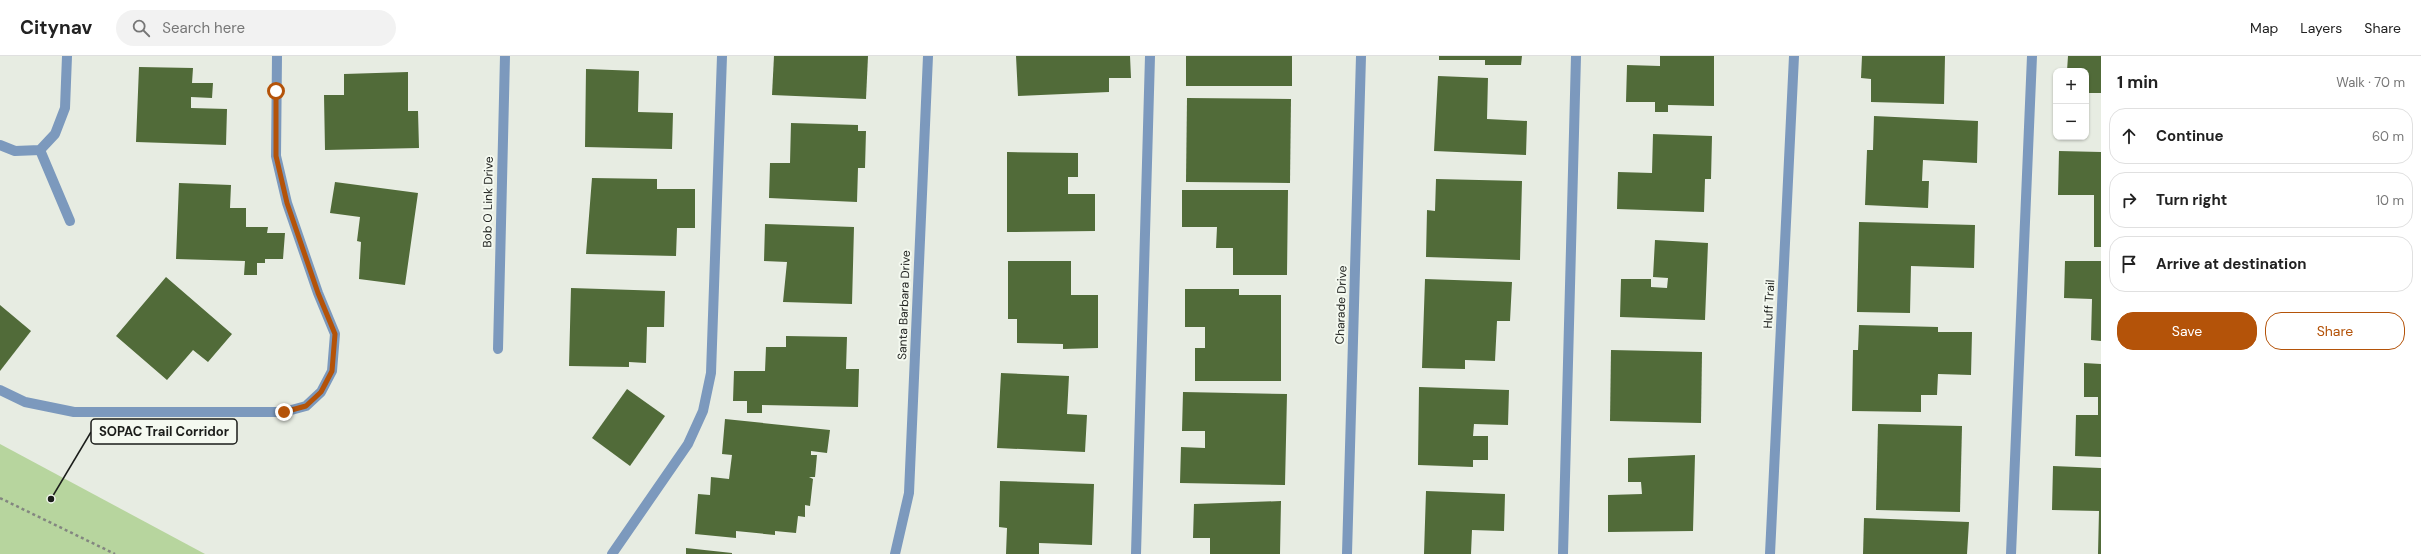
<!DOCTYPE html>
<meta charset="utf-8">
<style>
:root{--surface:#fff;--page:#f2f2f2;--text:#222;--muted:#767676;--line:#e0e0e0;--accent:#b45309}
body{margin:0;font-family:"DM Sans",sans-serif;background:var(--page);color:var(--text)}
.controls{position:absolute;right:12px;top:12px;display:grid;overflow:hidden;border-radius:8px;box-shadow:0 1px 3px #0004}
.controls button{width:36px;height:36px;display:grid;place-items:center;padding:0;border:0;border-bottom:1px solid var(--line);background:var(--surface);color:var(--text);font:20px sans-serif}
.stop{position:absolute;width:12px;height:12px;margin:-9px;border:3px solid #b45309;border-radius:50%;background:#fff}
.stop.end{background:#b45309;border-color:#fff;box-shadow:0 1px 4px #0008}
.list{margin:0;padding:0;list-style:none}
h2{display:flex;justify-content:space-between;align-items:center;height:52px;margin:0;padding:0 16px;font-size:17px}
h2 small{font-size:13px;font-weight:400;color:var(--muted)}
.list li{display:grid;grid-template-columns:26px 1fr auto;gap:12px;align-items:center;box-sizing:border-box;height:56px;margin:0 8px 8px;padding:0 8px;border:1px solid var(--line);border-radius:16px}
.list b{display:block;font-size:15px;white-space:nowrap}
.list em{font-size:13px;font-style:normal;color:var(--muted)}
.actions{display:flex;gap:8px;padding:12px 16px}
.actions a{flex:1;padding:9px 0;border:1px solid var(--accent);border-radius:16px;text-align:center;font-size:14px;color:var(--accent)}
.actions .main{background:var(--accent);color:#fff}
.icon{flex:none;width:22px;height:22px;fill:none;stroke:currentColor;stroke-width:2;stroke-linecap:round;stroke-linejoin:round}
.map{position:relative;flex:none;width:2101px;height:498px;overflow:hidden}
header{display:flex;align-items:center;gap:24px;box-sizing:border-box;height:56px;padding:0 20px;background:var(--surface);border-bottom:1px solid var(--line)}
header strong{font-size:19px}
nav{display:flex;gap:22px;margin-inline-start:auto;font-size:14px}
.search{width:280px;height:36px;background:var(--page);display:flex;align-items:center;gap:10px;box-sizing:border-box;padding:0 14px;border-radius:22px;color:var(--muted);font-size:15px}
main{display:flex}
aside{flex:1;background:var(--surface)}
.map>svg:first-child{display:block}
</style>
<header>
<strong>Citynav</strong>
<div class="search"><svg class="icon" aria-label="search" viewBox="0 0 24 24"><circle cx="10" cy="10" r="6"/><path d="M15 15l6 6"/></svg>Search here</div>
<nav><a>Map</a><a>Layers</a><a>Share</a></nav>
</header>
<main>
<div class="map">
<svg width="2101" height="498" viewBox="0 0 2101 498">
<rect width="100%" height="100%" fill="#e7ece2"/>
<!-- green -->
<path fill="#b7d59e" d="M0 388 205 498H0Z"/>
<!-- building -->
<g fill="#516b39">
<path d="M774 0H868L866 43 772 39Z"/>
<path d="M1016 0H1130L1131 22H1109V36L1018 40Z"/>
<rect x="1186" y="0" width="106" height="30"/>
<path d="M1439 0H1522L1521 9H1485V4H1439Z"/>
<path d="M1660 0H1714V50L1668 49V56H1655V46H1626L1627 9 1660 10Z"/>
<path d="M1862 0H1945L1944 48 1871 46V23L1861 22Z"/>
<path d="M2068 0H2101V37H2086V15H2067Z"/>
<path d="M139 11 193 12 192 27H213L212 42 191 41V52L227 53 226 89 136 86Z"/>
<path d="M586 13 639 15 638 56 673 57 672 93 585 91Z"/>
<path d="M408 16V55H418L419 92 325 94 324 39H344V18Z"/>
<path d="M1438 20 1488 22 1487 63 1527 65 1526 99 1434 95Z"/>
<path d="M1187 42 1291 43 1290 127 1186 126Z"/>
<path d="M1874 60 1978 65 1977 107 1923 104 1922 125H1929L1928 152 1865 149 1867 94H1873Z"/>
<path d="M791 67 858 69V75H866L865 112H858L857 146 769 142 770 107H790Z"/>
<path d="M1653 78 1712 80 1711 123H1705L1704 156 1617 153 1618 116 1652 117Z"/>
<path d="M2059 95 2101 96V191H2094V139H2058Z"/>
<path d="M1007 96 1078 97V121H1068V138H1095V175L1007 176Z"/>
<path d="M592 122 657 123V133H695V172H677L676 200 586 198Z"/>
<path d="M1436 123 1522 125 1520 204 1426 201 1427 154 1435 155Z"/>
<path d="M335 126 418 137 405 229 359 223 361 186 357 185 360 161 330 157Z"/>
<path d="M179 127 231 129 230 152H246V171H268L267 177H285L283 203H265V207H257V219H244L245 205 176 203Z"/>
<path d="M1182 134H1288L1287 219H1233V192H1216L1217 171H1182Z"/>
<path d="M1859 166 1975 169 1974 212 1911 210 1910 257 1857 256Z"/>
<path d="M765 168 854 171 852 248 783 246 787 206 764 205Z"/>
<path d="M1655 184 1708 187 1705 264 1620 261 1621 223H1651V231L1667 232 1668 222 1653 221Z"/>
<path d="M1008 205H1071V239H1098V292L1063 293V288L1017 287V263H1008Z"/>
<path d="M2065 205H2101V285L2091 284 2092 243 2064 242Z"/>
<path d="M166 221 232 278 208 306 193 294 167 324 116 280Z"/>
<path d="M1425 223 1512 226 1510 265H1497L1495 305 1465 304V313L1422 312Z"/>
<path d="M571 232 665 235 664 271H647L646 307 629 306V311L569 310Z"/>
<path d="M1185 233H1239V239H1281V325H1195V292H1205V271H1185Z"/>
<path d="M0 249 31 275 0 315Z"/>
<path d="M1859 269 1938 271V276H1972L1971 319 1938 318 1937 339H1921V356L1852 355 1853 294H1858Z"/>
<path d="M786 280 847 281 846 313H859L858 351 762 349V357H747V345H733L734 315H765L766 291H786Z"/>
<path d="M1611 294 1702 296 1701 367 1610 365Z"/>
<path d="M2084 307 2101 308V401L2075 400 2076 359H2098V341H2084Z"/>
<path d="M1001 317 1069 320 1067 358 1087 359 1085 396 997 392Z"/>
<path d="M1419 331 1509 334 1508 369 1474 368 1473 380H1488V404H1473V411L1418 409Z"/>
<path d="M627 333 665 360 630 410 592 382Z"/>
<path d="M1183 336 1287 338 1285 429 1180 427 1181 391 1205 392V375H1182Z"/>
<path d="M725 363 830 374 827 397 811 395V399H817L815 421H809L813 423 810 450 805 449V461L798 460 796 477 775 475V479L736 475V482L695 478 698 438 710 439 711 421 729 423 732 399 722 398Z"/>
<path d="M1878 368 1962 370 1960 456 1876 454Z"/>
<path d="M1695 399 1693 475 1608 476V439L1642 438 1641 426H1628V402Z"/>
<path d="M2053 410 2101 412V498H2098L2099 455 2052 454Z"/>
<path d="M1000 425 1094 428 1092 489 1039 487V498H1006L1007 472 999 471Z"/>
<path d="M1426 435 1505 438 1504 475 1472 474 1471 498H1424Z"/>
<path d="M1281 445 1280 498H1210V482H1193L1194 448Z"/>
<path d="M1864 462 1969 466 1967 498H1863Z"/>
<path d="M686 492 732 497V498H686Z"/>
</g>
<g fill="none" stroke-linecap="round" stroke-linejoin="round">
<!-- path -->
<path stroke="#838680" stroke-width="2.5" stroke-dasharray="3 3" stroke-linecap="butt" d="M0 442 115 498"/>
<!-- lane -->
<g stroke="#7c99bd" stroke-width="10">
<path d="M0 334 25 346 74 356H284L306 350 321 336 332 315 335 278 318 237 287 147 276 100 277 0"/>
<path d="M612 498 688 388 703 355 711 317 722 0"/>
<path d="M1136 498 1150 0"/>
<path d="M1563 498 1576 0"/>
<path d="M2011 498 2032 0"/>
</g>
<!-- street -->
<g stroke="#7c99bd" stroke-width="10">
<path d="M0 89 15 95 40 94 55 78 65 52 67 0"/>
<path d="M40 94 70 165"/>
<path d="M498 293 505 0"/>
<path d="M895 498 909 437 928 0"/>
<path d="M1347 498 1361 0"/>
<path d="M1770 498 1794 0"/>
</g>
</g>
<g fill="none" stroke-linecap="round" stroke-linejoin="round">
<!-- route -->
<path stroke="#b45309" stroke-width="5" d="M276 35V100L287 147 318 237 335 278 332 315 321 336 306 350 284 356"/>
</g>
<g text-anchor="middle" stroke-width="4" stroke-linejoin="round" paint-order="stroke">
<!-- street labels -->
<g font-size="12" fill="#1b1d1a" stroke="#f4f9f0">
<text transform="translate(488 146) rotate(-89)" y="4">Bob O Link Drive</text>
<text transform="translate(1769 248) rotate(-87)" y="4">Huff Trail</text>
<text transform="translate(904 249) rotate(-88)" y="4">Santa Barbara Drive</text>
<text transform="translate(1341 249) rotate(-88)" y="4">Charade Drive</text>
</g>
</g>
<!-- callouts -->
<path fill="none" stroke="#1b1d1a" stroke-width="1.5" d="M51 443L91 376"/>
<circle fill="#1b1d1a" stroke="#f4f9f0" stroke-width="1.5" cx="51" cy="443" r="4"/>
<rect fill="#f4f9f0" stroke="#1b1d1a" stroke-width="1.5" x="91" y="363" width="146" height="25" rx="4"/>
<g font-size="13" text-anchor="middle" font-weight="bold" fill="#1b1d1a">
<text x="164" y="380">SOPAC Trail Corridor</text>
</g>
</svg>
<div class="controls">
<button>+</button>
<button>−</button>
</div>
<div class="stop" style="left:276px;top:35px"></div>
<div class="stop end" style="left:284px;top:356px"></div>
</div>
<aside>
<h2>1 min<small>Walk · 70 m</small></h2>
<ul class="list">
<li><svg class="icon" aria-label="ahead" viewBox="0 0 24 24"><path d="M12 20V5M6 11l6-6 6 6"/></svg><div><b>Continue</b></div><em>60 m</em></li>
<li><svg class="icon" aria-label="right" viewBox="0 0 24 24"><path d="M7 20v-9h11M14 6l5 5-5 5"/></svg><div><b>Turn right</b></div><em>10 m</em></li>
<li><svg class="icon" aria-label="arrive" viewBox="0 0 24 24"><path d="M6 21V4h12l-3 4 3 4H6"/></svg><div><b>Arrive at destination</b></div></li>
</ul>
<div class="actions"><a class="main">Save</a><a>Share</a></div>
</aside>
</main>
